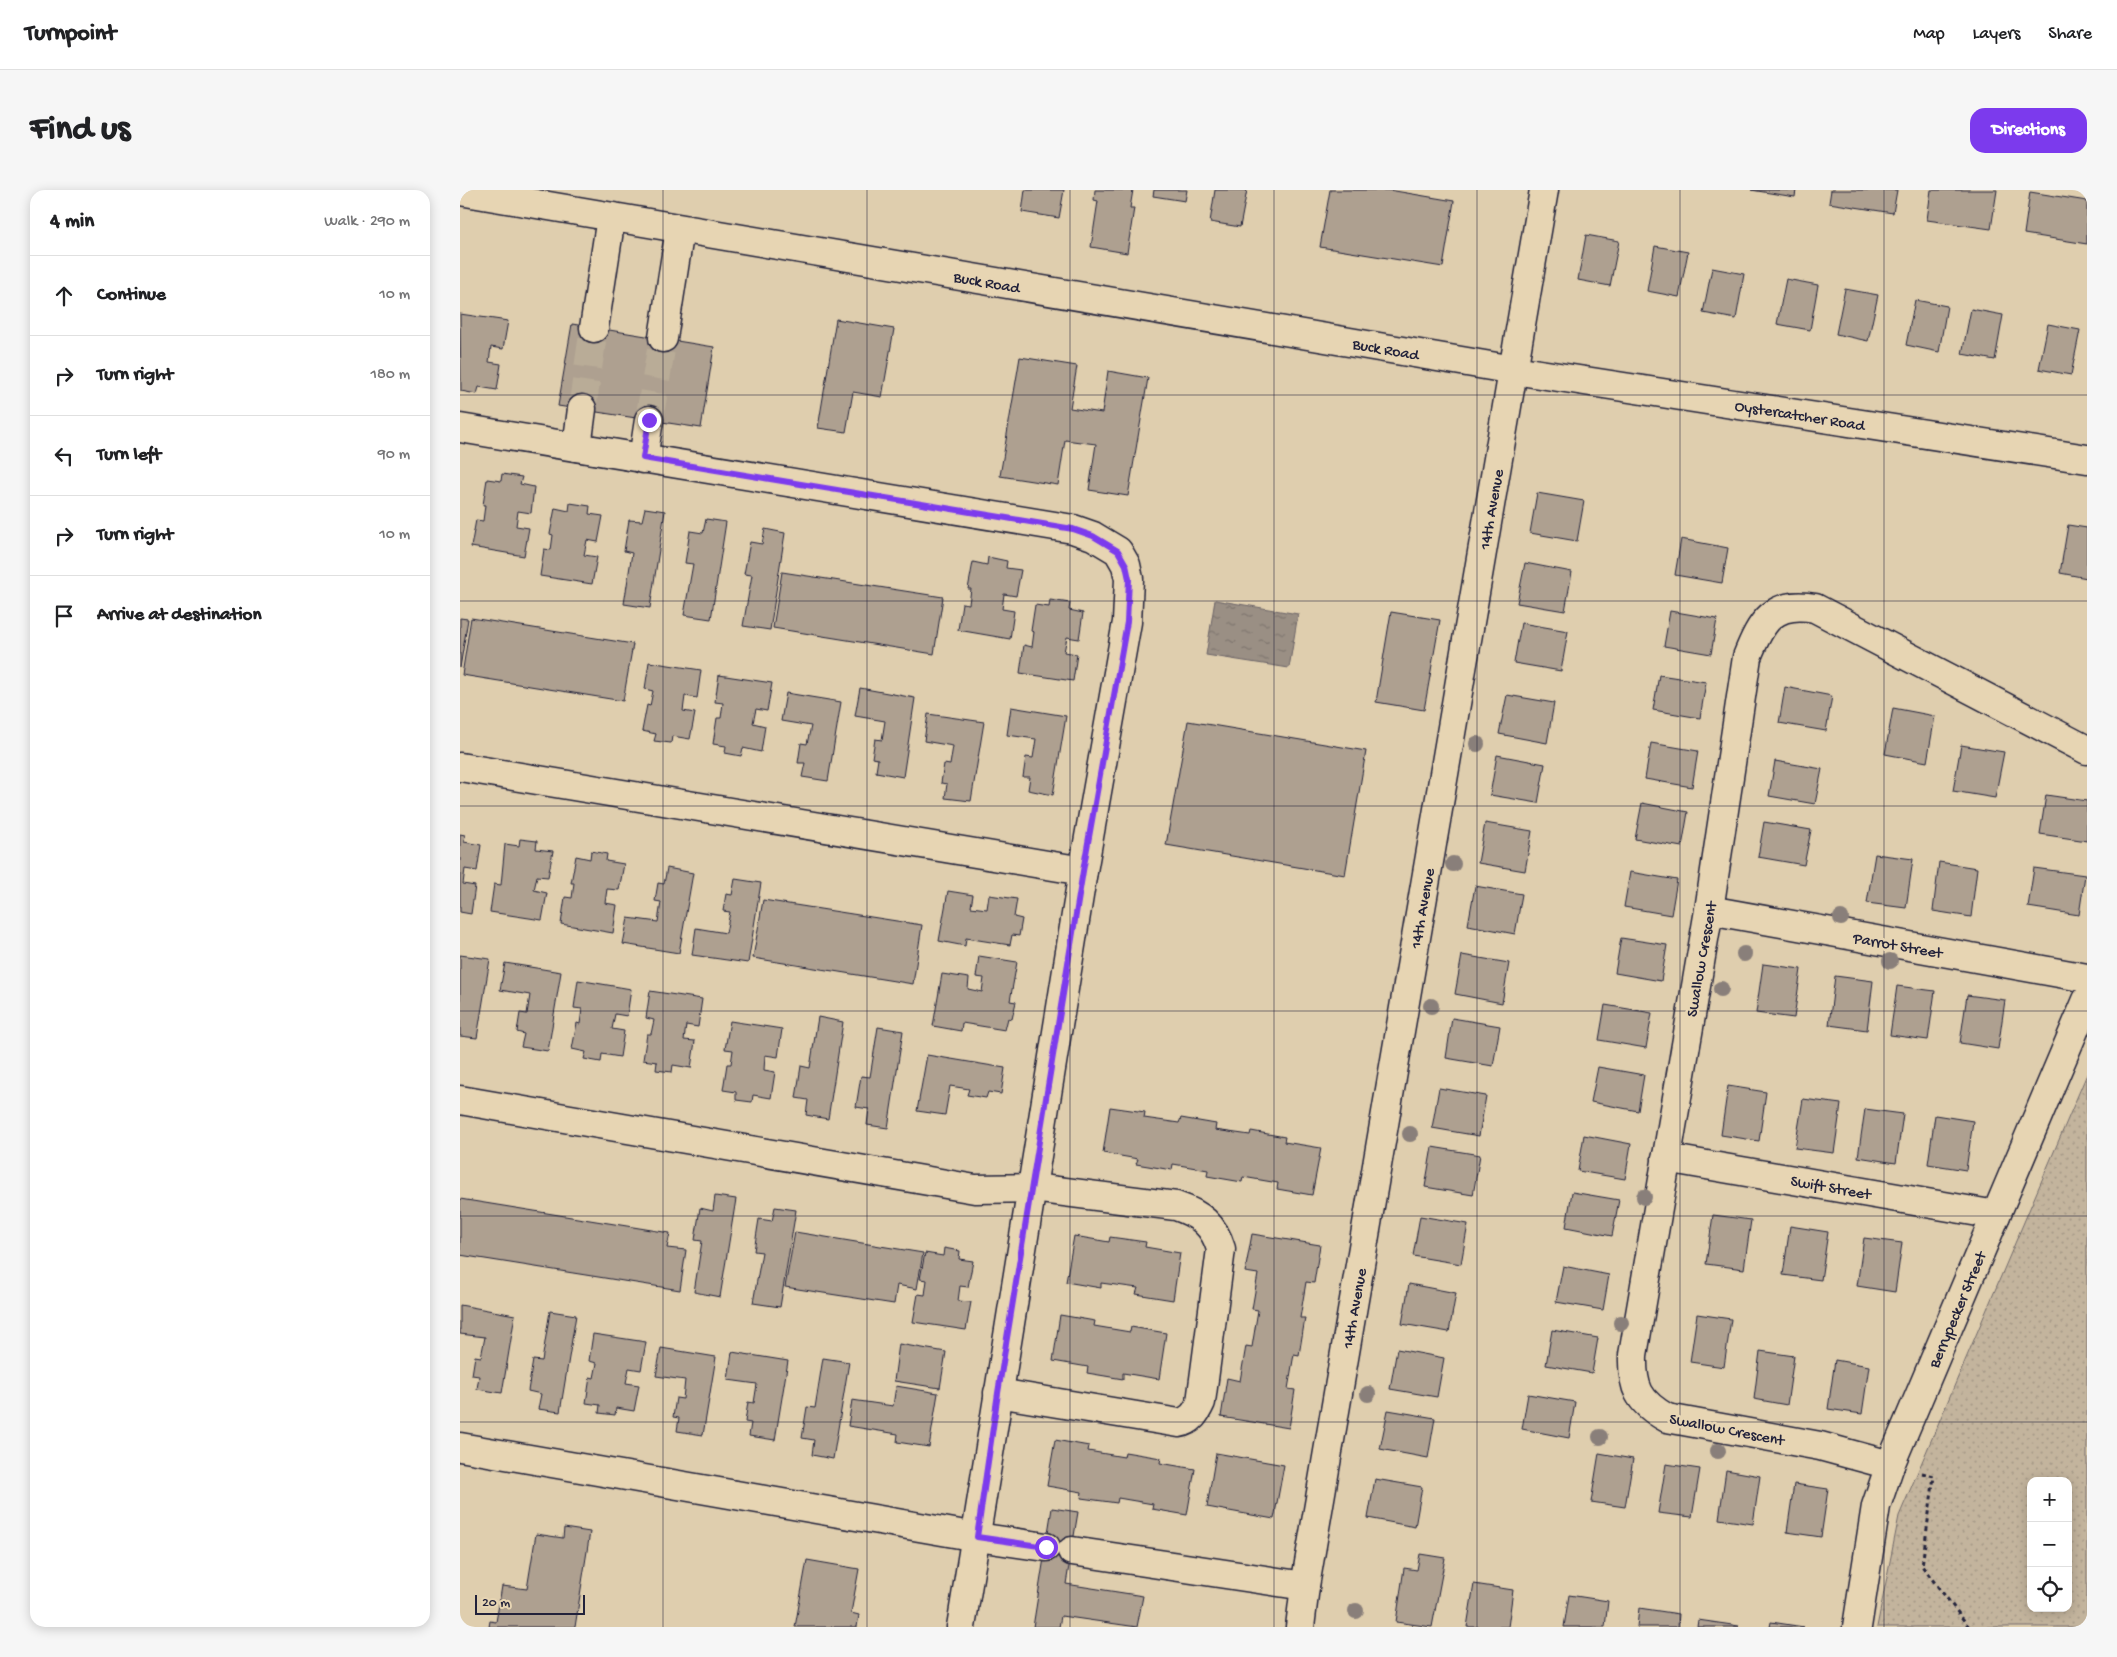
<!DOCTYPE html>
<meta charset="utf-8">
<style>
:root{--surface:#fff;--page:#f6f6f6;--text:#202124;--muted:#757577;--line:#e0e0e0;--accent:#7c3aed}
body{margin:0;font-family:"Gochi Hand",sans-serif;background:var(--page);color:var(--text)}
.controls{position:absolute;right:15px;bottom:15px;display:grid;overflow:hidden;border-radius:10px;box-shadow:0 2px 12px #0003}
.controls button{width:45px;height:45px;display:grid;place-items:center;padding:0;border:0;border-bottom:1px solid var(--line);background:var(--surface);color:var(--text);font:25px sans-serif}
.scale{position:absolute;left:15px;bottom:12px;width:110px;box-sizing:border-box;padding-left:5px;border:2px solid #22223b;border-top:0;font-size:14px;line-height:18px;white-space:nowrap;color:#22223b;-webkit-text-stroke:4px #e7d5b3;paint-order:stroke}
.stop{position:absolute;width:15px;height:15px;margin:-11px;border:4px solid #7c3aed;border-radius:50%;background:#fff}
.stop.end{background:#7c3aed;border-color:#fff;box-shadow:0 1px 5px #0008}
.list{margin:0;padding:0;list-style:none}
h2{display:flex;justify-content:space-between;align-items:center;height:65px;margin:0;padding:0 20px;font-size:21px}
h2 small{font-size:16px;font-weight:400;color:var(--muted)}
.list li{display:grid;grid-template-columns:32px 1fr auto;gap:15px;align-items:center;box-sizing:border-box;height:80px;padding:0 20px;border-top:1px solid var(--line)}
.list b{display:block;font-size:19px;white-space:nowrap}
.list em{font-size:16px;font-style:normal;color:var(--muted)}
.icon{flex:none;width:28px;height:28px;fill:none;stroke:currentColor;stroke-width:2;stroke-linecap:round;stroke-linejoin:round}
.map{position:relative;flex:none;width:1627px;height:1437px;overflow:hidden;border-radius:15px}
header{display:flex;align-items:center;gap:30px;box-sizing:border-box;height:70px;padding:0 25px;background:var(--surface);border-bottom:1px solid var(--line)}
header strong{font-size:24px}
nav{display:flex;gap:28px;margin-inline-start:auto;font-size:18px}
.intro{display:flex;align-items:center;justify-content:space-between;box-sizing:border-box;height:120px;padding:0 30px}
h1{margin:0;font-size:35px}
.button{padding:12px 22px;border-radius:15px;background:var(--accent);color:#fff;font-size:18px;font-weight:700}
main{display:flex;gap:30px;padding:0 30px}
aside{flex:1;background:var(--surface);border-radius:15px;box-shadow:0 2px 12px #0003}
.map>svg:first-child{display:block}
</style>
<header>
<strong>Turnpoint</strong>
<nav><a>Map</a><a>Layers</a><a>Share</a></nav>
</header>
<div class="intro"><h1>Find us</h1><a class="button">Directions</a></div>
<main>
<aside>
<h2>4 min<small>Walk · 290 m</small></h2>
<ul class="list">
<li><svg class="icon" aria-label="ahead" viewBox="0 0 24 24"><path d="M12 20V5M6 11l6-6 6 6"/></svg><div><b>Continue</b></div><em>10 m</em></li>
<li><svg class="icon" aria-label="right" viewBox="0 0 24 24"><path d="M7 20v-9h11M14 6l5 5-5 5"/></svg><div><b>Turn right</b></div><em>180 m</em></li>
<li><svg class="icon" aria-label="left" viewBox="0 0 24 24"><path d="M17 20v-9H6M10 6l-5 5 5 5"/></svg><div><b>Turn left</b></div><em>90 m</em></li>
<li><svg class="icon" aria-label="right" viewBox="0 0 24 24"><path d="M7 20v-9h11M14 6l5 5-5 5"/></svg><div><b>Turn right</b></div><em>10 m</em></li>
<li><svg class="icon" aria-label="arrive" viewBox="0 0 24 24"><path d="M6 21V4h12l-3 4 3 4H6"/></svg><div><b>Arrive at destination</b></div></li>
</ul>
</aside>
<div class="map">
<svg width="1627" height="1437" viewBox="0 0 1627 1437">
<defs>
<pattern id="grass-dots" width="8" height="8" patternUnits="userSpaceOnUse" patternTransform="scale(1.25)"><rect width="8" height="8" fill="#c3b49d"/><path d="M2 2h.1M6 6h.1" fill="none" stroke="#a79a88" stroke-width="1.8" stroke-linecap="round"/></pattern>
<pattern id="water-ripples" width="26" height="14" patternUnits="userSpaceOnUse" patternTransform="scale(1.25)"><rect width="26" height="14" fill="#9a8f84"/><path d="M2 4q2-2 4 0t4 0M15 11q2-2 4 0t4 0" fill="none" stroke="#7d746d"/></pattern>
</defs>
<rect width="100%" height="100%" fill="#dfceae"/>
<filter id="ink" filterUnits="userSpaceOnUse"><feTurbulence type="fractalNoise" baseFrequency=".02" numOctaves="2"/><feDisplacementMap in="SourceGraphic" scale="10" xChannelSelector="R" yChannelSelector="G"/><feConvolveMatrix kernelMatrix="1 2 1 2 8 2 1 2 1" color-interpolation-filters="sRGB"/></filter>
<g filter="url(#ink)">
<!-- grass -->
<path fill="url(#grass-dots)" stroke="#726b6c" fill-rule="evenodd" d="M1627 884V1437H1417L1439 1326ZM1571 1291H1608V1418H1571Z"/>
<!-- water -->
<path fill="url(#water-ripples)" stroke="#6a6367" d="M755 410 838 424 829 478 746 465Z"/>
<!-- building -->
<g fill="#aea090" stroke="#22223b">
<path d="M565 0H604L599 28 562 22Z"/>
<path d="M635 0H673L670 18H674L667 63 631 57 638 11 634 10Z"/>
<path d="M694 0H727L725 11 693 6Z"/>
<path d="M755 0H787L780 37 750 32Z"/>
<path d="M870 0H929L994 11 983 77 860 57Z"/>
<path d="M1291 0H1336L1335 7Z"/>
<path d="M1371 0H1437L1433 23 1369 13Z"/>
<path d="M1471 0H1537L1531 39 1467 30Z"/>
<path d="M1570 2 1627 11V54L1564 44Z"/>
<path d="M1126 45 1159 51 1150 96 1118 90Z"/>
<path d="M1195 56 1228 62 1219 107 1187 101Z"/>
<path d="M1252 78 1284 84 1276 129 1243 123Z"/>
<path d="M1326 89 1358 95 1350 140 1317 134Z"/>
<path d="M1385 99 1418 105 1408 151 1376 144Z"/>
<path d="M1455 110 1487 116 1479 162 1446 155Z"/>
<path d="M1511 119 1543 125 1535 170 1502 164Z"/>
<path d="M0 124 48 131 43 159 31 157 29 172 41 174 37 200 19 197 17 204 1 201Z"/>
<path d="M376 129 434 139 422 207 393 202 386 242 358 238Z"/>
<path d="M112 134 254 157 241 238 98 216Z"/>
<path d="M1588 134 1620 140 1611 185 1579 179Z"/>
<path d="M560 167 617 176 610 218 642 223 648 181 688 188 668 306 629 300 636 254 605 250 598 295 540 286Z"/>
<path d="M42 284 62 287 60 294 74 297 71 323 58 321 56 336 69 338 64 366 11 357 16 330 23 331 25 315H23L27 289 41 291Z"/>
<path d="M1077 303 1124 311 1117 351 1070 343Z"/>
<path d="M110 313 130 316 129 324 143 326 138 352 127 350 124 365 137 367 132 394 80 386 84 359 91 360 93 345 90 344 95 318 109 321Z"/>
<path d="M185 318 205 321 190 418 164 414 172 363 164 361 169 330 182 331Z"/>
<path d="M246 329 266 332 251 429 224 425 233 374 225 373 230 341 243 343Z"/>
<path d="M1608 335 1627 338V388L1600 383Z"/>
<path d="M305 339 325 343 310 440 283 436 292 385 284 384 290 352 302 354Z"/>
<path d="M1221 349 1268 358 1262 393 1215 385Z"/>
<path d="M528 367 547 371 546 378 561 380 556 406 544 404 542 419 554 421 550 449 498 440 502 413 509 414 511 399H508L513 372 527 375Z"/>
<path d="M1065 373 1112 382 1105 421 1057 413Z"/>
<path d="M322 382 483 407 474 464 313 438Z"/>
<path d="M590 410 610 413 609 420 623 423 619 449 607 447 604 462 617 464 613 491 560 483 564 455 572 457 574 442 571 441 575 415 589 417Z"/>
<path d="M1210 421 1257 429 1251 464 1204 456Z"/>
<path d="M931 422 980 430 964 520 916 512Z"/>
<path d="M0 428 8 429 0 478Z"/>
<path d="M11 428 173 454 163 511 2 485Z"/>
<path d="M1061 433 1108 441 1101 481 1054 473Z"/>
<path d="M189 472 241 480 237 508 225 506 223 521 235 523 230 549 212 546 211 553 194 551 196 544 182 541 187 515 190 516 193 501 185 499Z"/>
<path d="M259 485 312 493 307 521 296 519 293 533 305 536 301 562 283 558 281 566 265 563 266 556 253 554 257 528H261L263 513 255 512Z"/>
<path d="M1199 485 1246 492 1240 528 1193 520Z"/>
<path d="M1325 497 1372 506 1366 541 1319 533Z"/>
<path d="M400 498 455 508 443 587 416 582 418 569 412 568 415 549 422 550 425 531 395 526Z"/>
<path d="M326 503 381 512 368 591 342 587 345 573H338L341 553 347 554 351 536 321 531Z"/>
<path d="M1047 505 1094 513 1087 553 1039 544Z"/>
<path d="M551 517 606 526 593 605 568 600 570 587H563L566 567 573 568 576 549 547 545Z"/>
<path d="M1433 518 1475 526 1467 572 1425 564Z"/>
<path d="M468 524 524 532 511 611 485 608 487 594 481 593 484 574 490 575 493 556 464 551Z"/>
<path d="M728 531 906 561 885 685 706 655Z"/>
<path d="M1191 553 1238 561 1232 597 1185 589Z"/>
<path d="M1501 555 1544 562 1535 608 1493 601Z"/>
<path d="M1037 565 1085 574 1078 613 1030 605Z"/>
<path d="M1315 571 1362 579 1355 614 1309 606Z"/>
<path d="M1586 605 1627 611V651L1580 644Z"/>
<path d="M1182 613 1228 622 1222 657 1175 649Z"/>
<path d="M1304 632 1351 640 1344 675 1298 667Z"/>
<path d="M1025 633 1072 641 1065 681 1018 673Z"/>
<path d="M0 644 5 645 4 652 21 655 17 681 5 679 3 694 15 696 11 724 0 722Z"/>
<path d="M60 649 77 651 76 659 93 661 88 687 77 686 74 700 87 703 82 730 30 722 34 694 41 695 45 654 59 656Z"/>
<path d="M131 661 147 664 146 671 164 674 159 700 147 699 145 713 157 715 153 743 101 734 105 707 112 708 114 693H111L116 666 130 669Z"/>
<path d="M1415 664 1453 669 1446 718 1407 713Z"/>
<path d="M1479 672 1517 678 1511 727 1473 721Z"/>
<path d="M207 678 233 683 219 763 163 754 168 728 198 732 201 712 195 711 198 693 204 694Z"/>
<path d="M1574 678 1625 685 1619 725 1568 717Z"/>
<path d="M1170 682 1217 690 1211 725 1164 717Z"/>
<path d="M275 689 301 693 288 773 232 765 236 738 266 743 270 722 263 721 266 704 272 705Z"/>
<path d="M1015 696 1062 704 1055 744 1008 735Z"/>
<path d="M488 701 513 705 511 717 527 719 529 705 557 709 554 727 562 729 559 746 552 745 550 755 506 748 505 756 479 751Z"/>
<path d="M303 710 462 735 453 794 293 768Z"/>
<path d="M1161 748 1207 755 1201 791 1155 783Z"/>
<path d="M0 765 30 769 17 848 0 846Z"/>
<path d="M1002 765 1049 773 1042 813 995 804Z"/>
<path d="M519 766 557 772 550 811 556 812 552 829 548 828 545 840 502 833 501 841 473 836 482 784 509 788 508 799 522 802 524 788 516 787Z"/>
<path d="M45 773 101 782 88 861 61 857 64 844 57 842 60 823 67 824 70 805 40 800Z"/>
<path d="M1303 774 1341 779 1334 828 1296 823Z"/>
<path d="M1375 786 1413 791 1407 840 1369 835Z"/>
<path d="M118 790 171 799 167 826 155 824 152 839 164 841 160 867 142 864 141 872 124 869 126 862 112 859 117 833 120 834 122 819 114 818Z"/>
<path d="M1437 796 1475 801 1468 850 1430 845Z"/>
<path d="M190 801 242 809 238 837 226 835 224 850 235 851 231 878 213 875 212 882 196 880 197 872 183 870 187 844H191L194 830 186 828Z"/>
<path d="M1507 805 1545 810 1538 859 1500 853Z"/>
<path d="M1145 815 1192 823 1186 858 1139 850Z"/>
<path d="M358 827 383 832 368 929 346 925 348 910 336 908 341 876 350 878Z"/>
<path d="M992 828 1040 836 1033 876 986 868Z"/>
<path d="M270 831 322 839 318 867 305 865 304 880 315 882 311 908 293 905 292 912 276 910V902L263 900 267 874H271L273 860 265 859Z"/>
<path d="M418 837 443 841 428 938 407 935 409 919 396 917 401 886 410 887Z"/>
<path d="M467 865 545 878 541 904 528 902 526 908 507 905 509 899 490 896 485 925 457 921Z"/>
<path d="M1138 877 1184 885 1178 921 1131 912Z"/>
<path d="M1268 896 1306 902 1299 951 1261 945Z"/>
<path d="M979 898 1026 906 1019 946 972 938Z"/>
<path d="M1343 909 1381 914 1374 963 1335 958Z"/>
<path d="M650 917 685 922 684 928 719 933 721 928 756 934 755 940 790 945 791 941 825 947 824 952 861 958 852 1005 817 999 818 993 783 987 782 992 747 986 748 980 713 974 712 980 676 974 678 969 643 963Z"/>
<path d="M1405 919 1443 924 1436 973 1398 967Z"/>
<path d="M1475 925 1513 931 1506 980 1468 974Z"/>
<path d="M1124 945 1171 954 1165 989 1118 981Z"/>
<path d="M972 957 1020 965 1013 1005 965 997Z"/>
<path d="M1112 1002 1159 1010 1152 1046 1106 1037Z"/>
<path d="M255 1006 276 1009 260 1107 234 1102 242 1051 235 1050 240 1018 253 1021Z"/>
<path d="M0 1009 210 1043 207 1058 226 1060 220 1100 0 1065Z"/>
<path d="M315 1017 336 1020 320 1117 293 1113 302 1062 294 1061 299 1029 312 1031Z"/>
<path d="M1253 1025 1291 1030 1284 1079 1246 1074Z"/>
<path d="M960 1026 1008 1034 1001 1074 953 1066Z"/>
<path d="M1330 1036 1368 1042 1361 1090 1323 1085Z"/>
<path d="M335 1042 463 1063 457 1099 437 1095 434 1114 325 1097Z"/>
<path d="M792 1044 860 1055 854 1093 846 1092 840 1128H845L839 1165 834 1164 828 1199 835 1200 829 1238 761 1227 767 1188 780 1191 786 1156 792 1157 798 1120 792 1119 798 1084 785 1082Z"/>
<path d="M614 1046 649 1052 650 1047 686 1052 685 1057 720 1063 713 1110 676 1104 678 1098 641 1093V1098L606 1092Z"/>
<path d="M1404 1048 1442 1053 1435 1102 1397 1096Z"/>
<path d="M484 1058 500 1061 499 1069 513 1071 508 1097 500 1096 498 1111 511 1112 506 1140 453 1132 458 1104 465 1105 467 1090 460 1089 465 1063 483 1066Z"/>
<path d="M1103 1076 1149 1085 1143 1120 1096 1112Z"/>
<path d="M949 1094 996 1103 989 1142 942 1134Z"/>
<path d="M0 1115 55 1125 42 1203 17 1199 19 1186 12 1185 15 1166 21 1167 25 1147 0 1144Z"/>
<path d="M90 1121 116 1125 100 1222 78 1219 81 1204 68 1201 73 1170 82 1171Z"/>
<path d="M1237 1124 1271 1129 1264 1177 1230 1172Z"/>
<path d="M600 1125 635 1131 634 1136 670 1142 671 1137 706 1143 699 1189 663 1183V1189L627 1183 628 1177 593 1171Z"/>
<path d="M1092 1140 1138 1148 1132 1183 1086 1175Z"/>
<path d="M133 1144 186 1152 181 1180 169 1178 166 1193 179 1195 174 1221 156 1218 155 1225 139 1223 140 1215 126 1213 130 1187 134 1188 137 1173 129 1171Z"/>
<path d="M439 1154 486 1162 480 1198 434 1191Z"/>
<path d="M201 1158 256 1167 243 1245 217 1241 219 1228 213 1227 216 1208 223 1209 225 1190 196 1186Z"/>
<path d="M937 1159 984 1168 977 1207 930 1199Z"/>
<path d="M1300 1161 1334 1166 1327 1215 1294 1209Z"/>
<path d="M272 1162 328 1171 315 1250 289 1246 291 1233 285 1232 288 1212 294 1213 297 1194 268 1190Z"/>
<path d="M363 1168 389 1172 373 1269 352 1265 354 1250 342 1248 347 1217 355 1218Z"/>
<path d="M1375 1170 1409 1176 1402 1224 1368 1219Z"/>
<path d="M436 1196 478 1203 469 1257 437 1252 438 1244 388 1236 392 1210 433 1216Z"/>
<path d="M1068 1204 1115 1212 1109 1248 1062 1239Z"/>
<path d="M928 1220 975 1228 968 1268 920 1259Z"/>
<path d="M595 1250 629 1256 628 1261 664 1267 665 1262 701 1268 700 1273 735 1279 727 1325 692 1319 693 1314 658 1308 657 1313 621 1308 622 1302 587 1296Z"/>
<path d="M756 1263 824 1275 814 1329 747 1317Z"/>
<path d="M1139 1263 1173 1269 1165 1317 1131 1312Z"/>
<path d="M1206 1274 1240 1279 1232 1327 1198 1323Z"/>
<path d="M1266 1280 1300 1286 1293 1334 1259 1329Z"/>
<path d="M915 1289 962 1297 955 1337 908 1328Z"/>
<path d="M1334 1294 1368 1299 1361 1347 1327 1342Z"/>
<path d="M592 1318 618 1322 606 1394 683 1406 677 1437 601 1426 599 1437H573Z"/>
<path d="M104 1338 130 1342 115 1437H29L30 1431 36 1432 42 1396 67 1399 76 1344 103 1348Z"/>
<path d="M960 1364 985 1368 972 1437 936 1432 944 1378 957 1380Z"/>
<path d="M347 1370 399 1379 391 1423 399 1425 397 1437H335Z"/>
<path d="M1014 1394 1053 1400 1048 1437H1007Z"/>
<path d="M1109 1405 1148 1411 1145 1437H1104Z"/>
<path d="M1179 1418 1219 1424 1218 1437H1177Z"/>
<path d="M1238 1430 1279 1436 1278 1437H1237Z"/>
<path d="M1311 1432 1344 1437H1310Z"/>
</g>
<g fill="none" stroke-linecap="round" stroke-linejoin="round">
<!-- street-tunnel -->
<g stroke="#b9ac97" stroke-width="28" stroke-dasharray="28 14" stroke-linecap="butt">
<path d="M122 219 134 138"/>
<path d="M189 230 203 148"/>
</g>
<defs>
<g id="street">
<path d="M0 1 1054 180 1627 269"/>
<path d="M134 138 151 27"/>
<path d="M203 148 220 39"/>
<path d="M0 238 613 339 633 346 658 361 666 375 669 389 667 432 623 681 501 1437"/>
<path d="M117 257 122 219"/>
<path d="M183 269 189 230"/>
<path d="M0 577 623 681"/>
<path d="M1249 720 1627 788"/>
<path d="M0 910 515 999 573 998 716 1016C740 1024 754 1035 761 1059L741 1212C736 1223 731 1231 719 1233L538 1203"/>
<path d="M1206 968 1536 1025"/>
<path d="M0 1257 517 1347 586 1357"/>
<path d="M1430 1275 1360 1256 1207 1228C1178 1212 1172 1197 1173 1165L1249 720 1287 467C1301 432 1313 410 1355 418L1627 560"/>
<path d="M612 1361 845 1396"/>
<path d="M840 1437 845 1396 1084 0"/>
<path d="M1397 1437 1416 1316 1430 1275 1627 810"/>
</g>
</defs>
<!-- street casing -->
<use href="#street" stroke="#22223b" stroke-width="31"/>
<!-- path -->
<path stroke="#22223b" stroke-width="3" stroke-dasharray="4 4" stroke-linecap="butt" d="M1462 1283 1474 1286 1462 1376 1509 1437"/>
<!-- street -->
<use href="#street" stroke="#e7d5b3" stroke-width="28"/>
</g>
<!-- trees -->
<g fill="#897f7a">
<circle cx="1017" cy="554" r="8"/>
<circle cx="993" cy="674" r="8"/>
<circle cx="1381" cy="728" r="8"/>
<circle cx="1284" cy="764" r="8"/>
<circle cx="1430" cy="771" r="8"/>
<circle cx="1261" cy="799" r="8"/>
<circle cx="971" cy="816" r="8"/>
<circle cx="950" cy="944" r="8"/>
<circle cx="1184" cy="1007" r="8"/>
<circle cx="1161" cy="1133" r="8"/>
<circle cx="908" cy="1204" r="8"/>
<circle cx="1140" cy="1247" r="8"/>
<circle cx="1258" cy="1261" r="8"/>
<circle cx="896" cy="1421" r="8"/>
</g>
</g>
<g fill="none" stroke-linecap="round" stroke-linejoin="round" filter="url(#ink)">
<!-- route -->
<path stroke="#7c3aed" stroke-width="6" d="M189 230 183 268 613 339 633 346 658 361 666 375 669 389 667 432 623 681 538 1203 517 1347 586 1357"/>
</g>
<!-- grid -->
<path fill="none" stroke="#22223b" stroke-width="1" stroke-opacity="0.55" d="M203 0V1437M407 0V1437M610 0V1437M814 0V1437M1017 0V1437M1220 0V1437M1424 0V1437M0 205H1627M0 411H1627M0 616H1627M0 821H1627M0 1026H1627M0 1232H1627"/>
<g text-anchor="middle" stroke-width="5" stroke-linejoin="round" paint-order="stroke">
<!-- street labels -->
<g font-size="16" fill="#22223b" stroke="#e7d5b3">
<text transform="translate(527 91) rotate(10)" y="6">Buck Road</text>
<text transform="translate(926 158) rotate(10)" y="6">Buck Road</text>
<text transform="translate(1340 224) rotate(9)" y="6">Oystercatcher Road</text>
<text transform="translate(1030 319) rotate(-80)" y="6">14th Avenue</text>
<text transform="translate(961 718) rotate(-80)" y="6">14th Avenue</text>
<text transform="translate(1438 754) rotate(10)" y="6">Parrot Street</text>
<text transform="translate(1240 769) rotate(-80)" y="6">Swallow Crescent</text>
<text transform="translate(1371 996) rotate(10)" y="6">Swift Street</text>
<text transform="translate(893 1118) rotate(-80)" y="6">14th Avenue</text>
<text transform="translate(1496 1119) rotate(-67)" y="6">Berrypecker Street</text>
<text transform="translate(1267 1238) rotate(11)" y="6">Swallow Crescent</text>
</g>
</g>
</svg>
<div class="controls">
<button>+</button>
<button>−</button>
<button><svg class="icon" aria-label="locate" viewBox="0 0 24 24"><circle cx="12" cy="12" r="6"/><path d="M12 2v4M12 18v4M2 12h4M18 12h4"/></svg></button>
</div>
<div class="scale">20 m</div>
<div class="stop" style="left:586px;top:1357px"></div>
<div class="stop end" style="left:189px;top:230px"></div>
</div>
</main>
